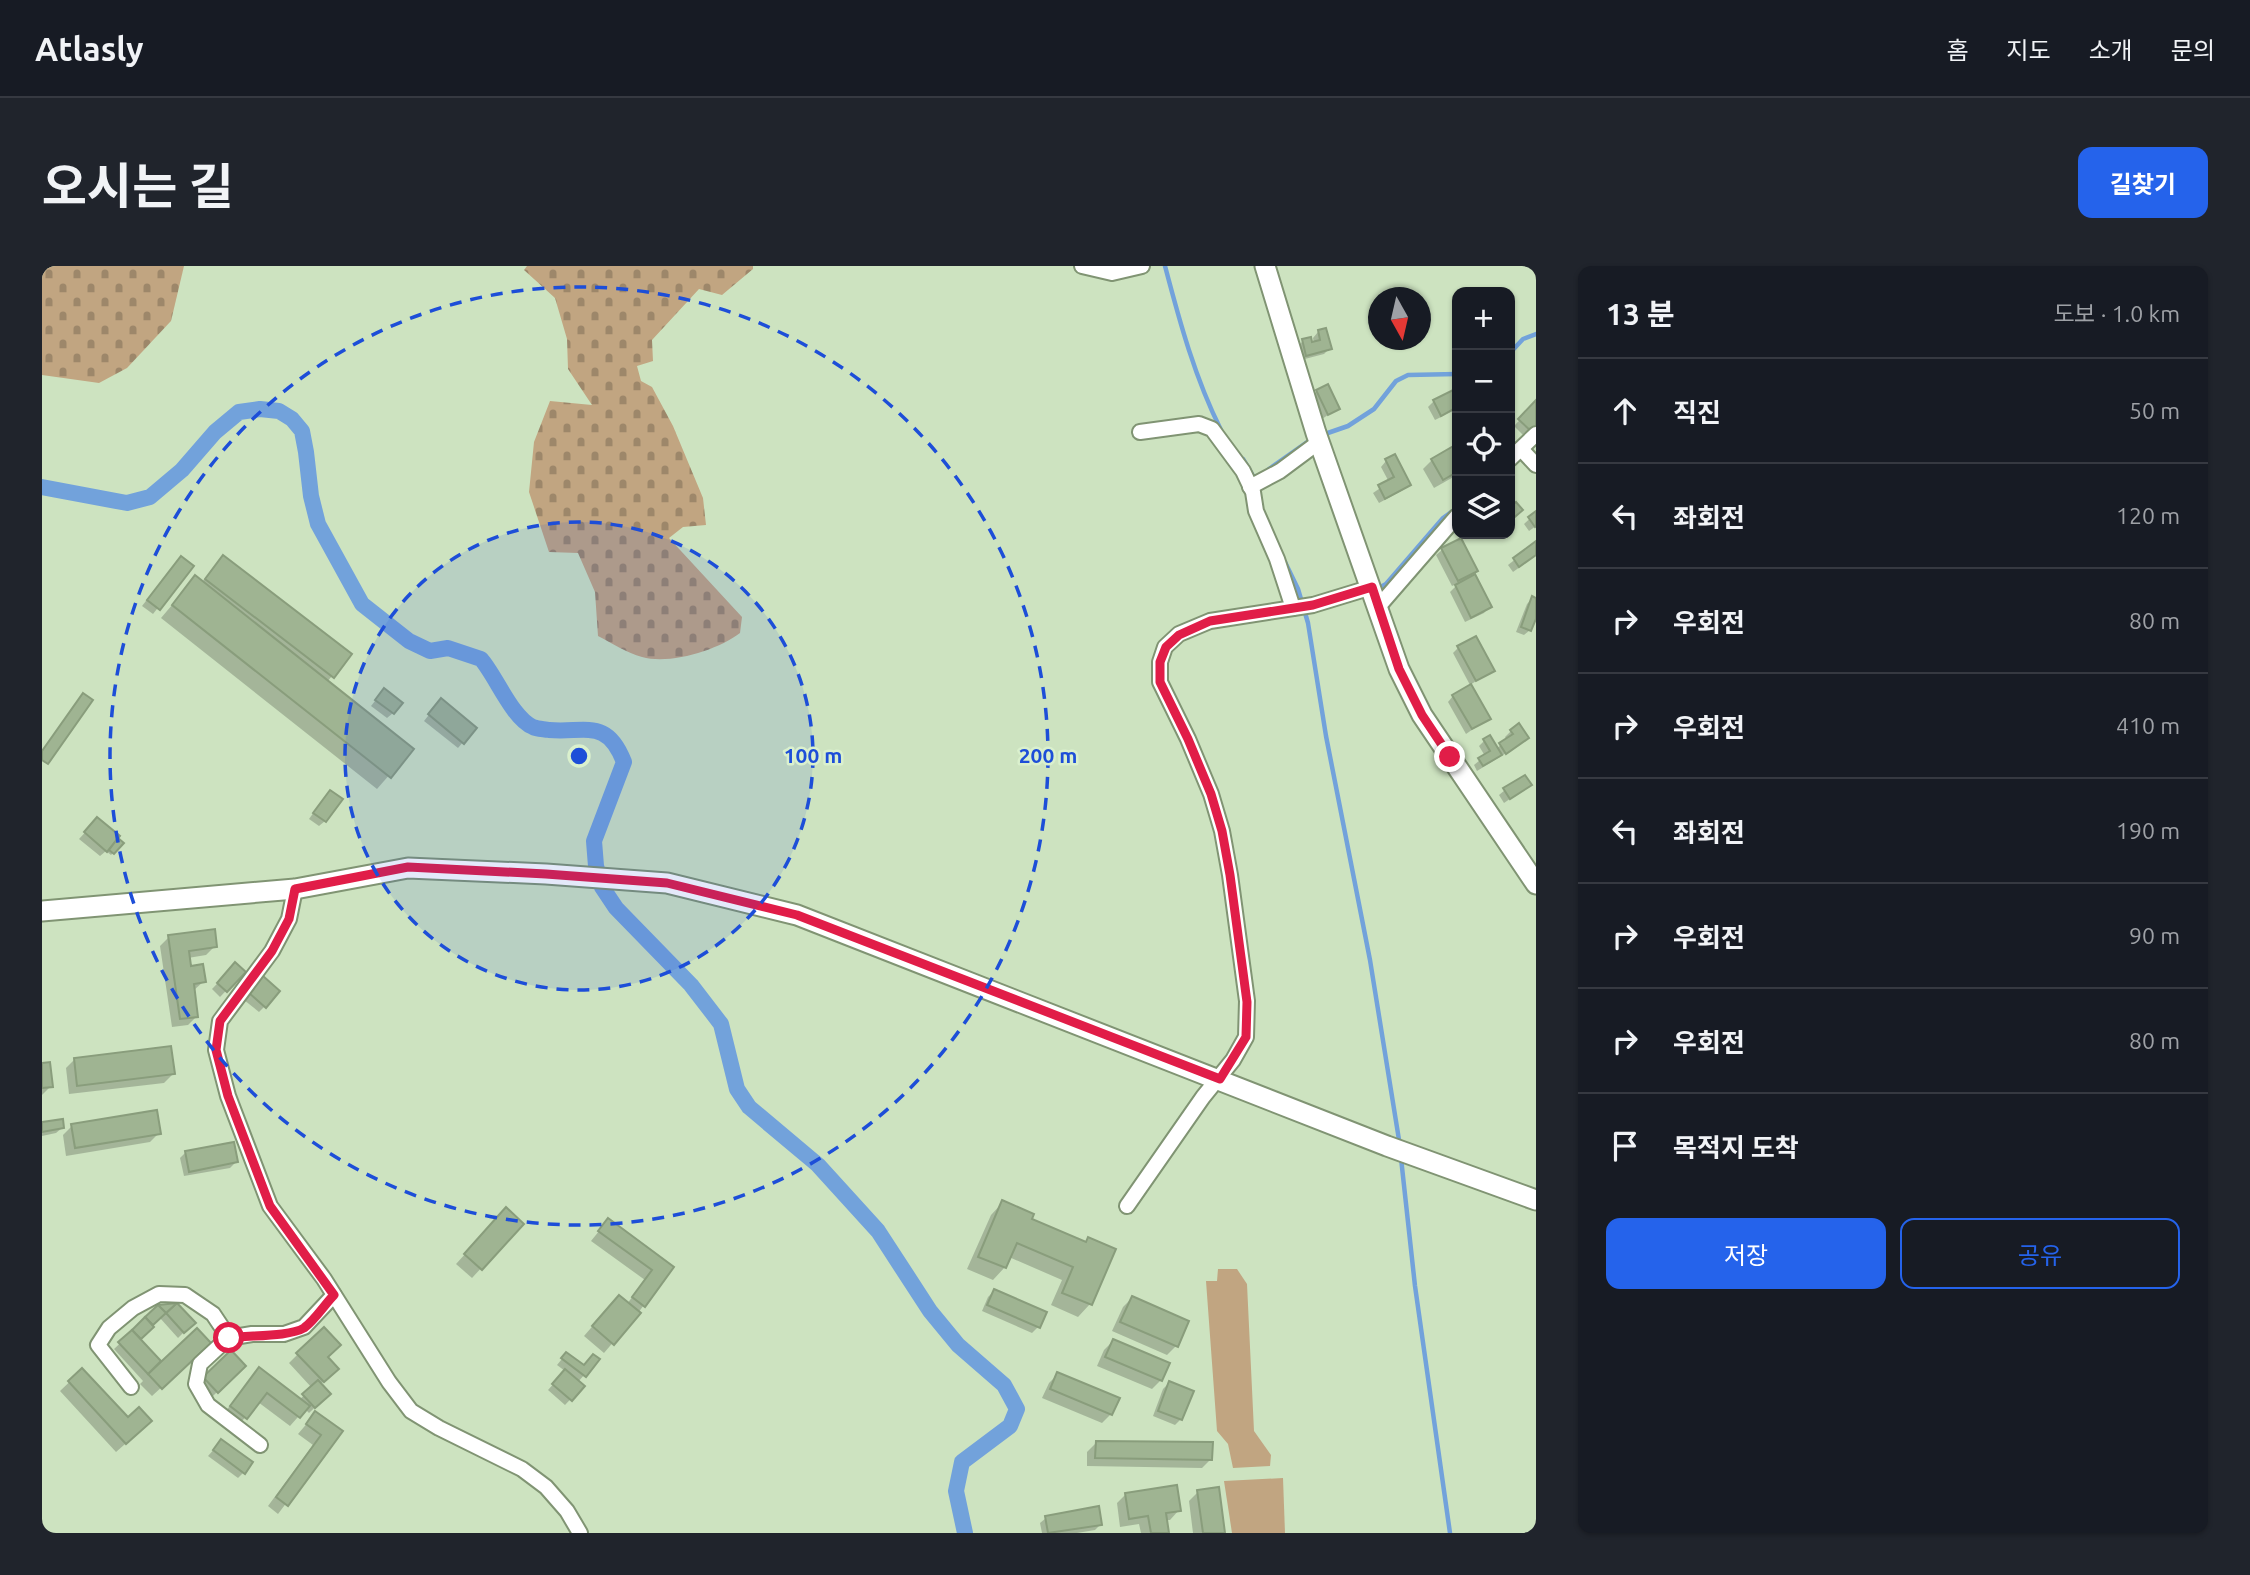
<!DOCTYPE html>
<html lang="ko">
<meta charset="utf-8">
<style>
:root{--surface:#171b24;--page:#20242c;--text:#f1f3f6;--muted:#9ea1a6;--line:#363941;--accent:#2563eb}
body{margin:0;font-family:Ubuntu,"Noto Sans KR",sans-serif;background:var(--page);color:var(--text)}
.controls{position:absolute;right:21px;top:21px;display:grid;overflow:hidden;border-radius:14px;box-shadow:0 2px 5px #0004}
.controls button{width:63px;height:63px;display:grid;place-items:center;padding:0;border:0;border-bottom:2px solid var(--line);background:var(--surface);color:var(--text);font:35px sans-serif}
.compass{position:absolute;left:1326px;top:21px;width:63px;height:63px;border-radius:50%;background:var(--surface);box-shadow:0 2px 5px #0004;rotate:172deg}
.stop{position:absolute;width:21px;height:21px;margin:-16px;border:5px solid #e11d48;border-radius:50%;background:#fff}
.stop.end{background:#e11d48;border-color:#fff;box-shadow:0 2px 7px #0008}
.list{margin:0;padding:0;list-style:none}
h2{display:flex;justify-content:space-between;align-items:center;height:91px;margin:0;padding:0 28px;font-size:30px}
h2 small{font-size:23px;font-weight:400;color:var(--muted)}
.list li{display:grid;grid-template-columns:46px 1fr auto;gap:21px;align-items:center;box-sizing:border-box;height:105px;padding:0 28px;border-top:2px solid var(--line)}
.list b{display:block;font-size:26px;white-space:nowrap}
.list em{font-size:23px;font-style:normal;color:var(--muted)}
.actions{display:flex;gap:14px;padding:21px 28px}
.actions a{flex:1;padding:16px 0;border:2px solid var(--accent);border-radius:14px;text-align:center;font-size:24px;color:var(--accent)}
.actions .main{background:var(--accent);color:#fff}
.icon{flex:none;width:38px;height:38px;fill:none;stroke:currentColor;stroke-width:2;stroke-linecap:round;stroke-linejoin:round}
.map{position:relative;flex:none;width:1494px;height:1267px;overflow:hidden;border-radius:14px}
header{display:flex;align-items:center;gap:42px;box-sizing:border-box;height:98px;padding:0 35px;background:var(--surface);border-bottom:2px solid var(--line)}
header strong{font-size:33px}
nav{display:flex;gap:38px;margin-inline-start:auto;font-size:24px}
.intro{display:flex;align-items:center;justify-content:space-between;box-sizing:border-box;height:168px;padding:0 42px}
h1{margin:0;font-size:49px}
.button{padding:18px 32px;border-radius:14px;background:var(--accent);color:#fff;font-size:24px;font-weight:700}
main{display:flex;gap:42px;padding:0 42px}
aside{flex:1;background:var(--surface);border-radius:14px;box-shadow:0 2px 5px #0004}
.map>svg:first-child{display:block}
</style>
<header>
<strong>Atlasly</strong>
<nav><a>홈</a><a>지도</a><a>소개</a><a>문의</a></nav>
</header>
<div class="intro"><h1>오시는 길</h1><a class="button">길찾기</a></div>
<main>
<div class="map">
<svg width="1494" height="1267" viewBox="0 0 1494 1267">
<defs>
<pattern id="cemetery-stones" width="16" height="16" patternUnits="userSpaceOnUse" patternTransform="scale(1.75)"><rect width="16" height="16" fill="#c1a581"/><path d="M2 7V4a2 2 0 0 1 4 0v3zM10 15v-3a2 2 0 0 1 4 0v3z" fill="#9d876a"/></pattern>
</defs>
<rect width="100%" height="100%" fill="#cde3c0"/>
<!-- grass -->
<g fill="#c1a581">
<path d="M1176 1003H1195L1205 1018 1212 1165 1229 1189 1228 1200 1191 1202 1186 1178 1175 1165 1164 1015H1175Z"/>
<path d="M1241 1212 1243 1267H1190L1182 1215Z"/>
</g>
<!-- cemetery -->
<g fill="url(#cemetery-stones)">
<path d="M0 0H142L129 55 85 102 57 117 0 109Z"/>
<path d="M485 0H711V3L680 29 657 23 610 74 611 95 595 100 599 115 610 121 631 160 661 232 664 259 641 261 627 272 700 351 698 367C676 384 628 399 600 391 585 387 570 377 556 370L553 326 536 287 507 286 487 226 492 176 508 135 550 139 526 103 525 73 513 32 482 4Z"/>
</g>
<!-- shadow -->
<g fill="#0003">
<path d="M1276 66 1288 82 1282 88 1259 94 1255 81 1261 75 1272 77 1271 72Z"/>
<path d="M1415 124V143L1393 154 1386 141 1392 135Z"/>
<path d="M1275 125 1296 142 1280 153 1269 131Z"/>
<path d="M1494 137V159L1483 171 1472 160Z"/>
<path d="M1415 180V209L1392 222 1381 203 1390 194Z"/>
<path d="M1344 195 1367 218 1361 224 1337 237 1331 227 1347 216 1339 201Z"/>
<path d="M1494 247V260L1487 265 1482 258Z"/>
<path d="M1494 277V289L1471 306 1466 299Z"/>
<path d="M1400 284 1434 305 1425 313 1447 341 1442 347 1423 356 1408 326 1417 317 1410 320 1394 289Z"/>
<path d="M182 292 290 410 285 416 370 483 335 523 119 352 153 312 159 317Z"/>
<path d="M133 298 149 300 111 348 100 340Z"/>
<path d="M1491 332 1494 334V348L1488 364 1482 369 1474 366 1485 338Z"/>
<path d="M1416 382 1451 404 1428 419 1411 387Z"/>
<path d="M337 430 351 447 345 452 329 440Z"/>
<path d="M1411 430 1447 452 1424 468 1406 436Z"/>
<path d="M394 440 421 476 416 482 382 455Z"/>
<path d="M1469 465 1479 478 1435 505 1432 499 1443 490 1437 480 1442 475 1454 483 1465 474 1463 471Z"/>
<path d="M1488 519 1462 537 1457 529 1463 524Z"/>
<path d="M282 532 283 555 277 560 267 553Z"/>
<path d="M50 559 80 577 69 589 64 585 58 590 37 573Z"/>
<path d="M127 671 173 680 164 689 146 692 148 702 162 715 151 725 155 750 146 759 130 761 118 680Z"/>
<path d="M193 699 202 706 178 731 170 723Z"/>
<path d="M215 718 222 741 217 746 202 734Z"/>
<path d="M33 793 131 808 122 817 27 828 24 802Z"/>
<path d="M0 798 9 820 0 829Z"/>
<path d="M0 858 20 862 14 867 0 870Z"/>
<path d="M30 860 117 867 108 876 24 890 21 869Z"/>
<path d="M144 886 194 896 188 902 142 910 138 892Z"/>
<path d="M961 936 987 954 1042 977 1046 973 1048 1038 1036 1051 1009 1039 1020 1014 967 991 963 1001 951 1014 925 1003 949 949Z"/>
<path d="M455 953 480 958 430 1012 414 998Z"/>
<path d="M566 954 630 1001 596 1047 562 1087 542 1070 568 1040 585 1038 603 1014 549 975Z"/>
<path d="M952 1025 1002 1047 996 1061 990 1067 940 1045 946 1031Z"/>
<path d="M1090 1032 1134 1080 1125 1089 1070 1065 1081 1041Z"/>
<path d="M117 1041 151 1057 136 1072 118 1052 96 1073 119 1098 158 1086 110 1130 98 1118 101 1115 72 1083Z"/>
<path d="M1071 1075 1119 1114 1110 1123 1055 1100 1062 1084Z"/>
<path d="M188 1087 201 1100 170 1131 157 1118Z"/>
<path d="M256 1088 284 1092 294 1103 278 1119 287 1128 267 1147 263 1143 248 1160 216 1136 195 1161 181 1149 208 1113 257 1134 270 1122 247 1097Z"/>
<path d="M524 1088 541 1101 556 1093 536 1116 541 1120 523 1139 506 1124 523 1105 515 1099Z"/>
<path d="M40 1104 86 1154 99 1164 74 1186 18 1125Z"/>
<path d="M1016 1108 1069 1148 1060 1157 1000 1132 1007 1117Z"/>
<path d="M1127 1117 1139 1153 1133 1159 1111 1150 1121 1123Z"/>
<path d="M273 1148 298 1166 236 1248 226 1240 271 1179 256 1168Z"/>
<path d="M1054 1177 1169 1193 1160 1202 1045 1200V1186Z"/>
<path d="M174 1181 201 1207 196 1212 166 1190Z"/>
<path d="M1156 1226 1181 1267H1151L1147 1235Z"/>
<path d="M1084 1228 1137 1244 1128 1254H1123L1125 1267H1099L1097 1258 1078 1261 1075 1237Z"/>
<path d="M1004 1252 1059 1258 1053 1264 1035 1267H1000L998 1257Z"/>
</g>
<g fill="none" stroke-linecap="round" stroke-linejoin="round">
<!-- stream -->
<g stroke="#72a2db" stroke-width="4.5">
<path d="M1123 0C1138 57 1153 112 1179 164"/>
<path d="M1468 87 1481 73 1494 68"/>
<path d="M1280 169 1306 160 1332 143 1354 115 1366 109 1415 108"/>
<path d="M1201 193 1211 210"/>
<path d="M1227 203 1271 172"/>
<path d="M1243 296 1256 323 1266 357 1284 470 1328 694 1358 880"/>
<path d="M1335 323 1344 318 1401 252 1415 242"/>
<path d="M1359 892 1373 1020 1408 1267"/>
</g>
<!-- canal -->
<path stroke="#72a2db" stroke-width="16" d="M0 221 85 237 108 231 140 204 173 166 197 146 218 143 237 145 250 153 260 165 264 186 269 230 276 258 320 338 367 375 388 385 406 382 439 393C454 410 470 452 491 461 495 463 502 463 507 464 544 467 565 452 582 496L552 575 554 600 560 621 574 642 649 719 679 758 695 823 707 841 776 899 836 965 888 1045 916 1079 962 1119 975 1143 968 1160 920 1196 914 1225 923 1267"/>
</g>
<!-- building -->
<g fill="#9fb492" stroke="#899d7c" stroke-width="2">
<path d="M1284 62 1290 83 1264 90 1260 73 1269 71 1270 76 1278 74 1276 64Z"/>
<path d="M1286 118 1298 143 1286 149 1274 124Z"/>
<path d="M1415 122V141L1399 150 1391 134Z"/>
<path d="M1494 134V162L1490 166 1476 153Z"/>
<path d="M1415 178V206L1401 214 1389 193Z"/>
<path d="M1353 188 1369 219 1343 233 1336 219 1352 211 1343 193Z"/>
<path d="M1474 236 1481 244 1468 255V241Z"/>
<path d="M1494 245V260L1493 261 1486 251Z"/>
<path d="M1419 272 1436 305 1416 315 1399 282Z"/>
<path d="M1494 275V289L1477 301 1471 292Z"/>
<path d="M181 289 310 388 292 412 163 313Z"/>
<path d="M139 290 152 300 118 344 105 334Z"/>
<path d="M1433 308 1450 341 1429 352 1413 319Z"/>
<path d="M153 309 372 483 349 512 130 339Z"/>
<path d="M1490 330 1494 332V353L1489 365 1479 361Z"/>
<path d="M1434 370 1453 405 1434 415 1415 380Z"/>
<path d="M1429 418 1449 453 1430 463 1410 429Z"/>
<path d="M342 422 361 437 352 448 333 434Z"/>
<path d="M41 427 51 434 6 498 0 494V485Z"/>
<path d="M399 432 435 462 422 478 386 448Z"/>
<path d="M1477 457 1487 472 1464 488 1457 477 1471 468 1468 464Z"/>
<path d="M1448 469 1460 489 1441 500 1436 492 1448 485 1441 473Z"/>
<path d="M1483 509 1490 519 1468 533 1461 522Z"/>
<path d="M288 524 301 533 284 556 271 547Z"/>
<path d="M55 551 78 570 65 586 42 566Z"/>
<path d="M76 572 82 577 72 588 67 584Z"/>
<path d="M173 663 175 681 147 685 149 700 161 698 164 716 152 718 156 751 138 753 126 669Z"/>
<path d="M193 696 204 706 185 726 175 717Z"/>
<path d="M221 710 238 725 224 742 207 727Z"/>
<path d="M129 780 133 808 35 820 32 792Z"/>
<path d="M8 796 11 821 0 822V797Z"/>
<path d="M115 844 119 868 33 882 29 858Z"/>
<path d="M21 853 22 862 0 866V856Z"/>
<path d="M192 876 196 896 147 906 143 885Z"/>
<path d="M960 934 992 948 990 953 1044 976 1046 971 1074 983 1050 1039 1020 1027 1031 1001 975 977 964 1002 936 991Z"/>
<path d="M464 941 482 958 440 1004 422 988Z"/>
<path d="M566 952 632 1001 603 1041 590 1031 610 1004 556 965Z"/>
<path d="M952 1023 1005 1046 998 1062 945 1039Z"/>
<path d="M577 1029 599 1047 572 1079 550 1060Z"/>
<path d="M1090 1030 1147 1055 1136 1081 1078 1056Z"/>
<path d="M135 1037 154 1057 142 1067 124 1047Z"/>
<path d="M135 1037 124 1047 116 1039Z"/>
<path d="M116 1039 124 1047 111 1059 103 1051Z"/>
<path d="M103 1051 112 1061 99 1073 90 1064Z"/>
<path d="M282 1061 299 1079 286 1091 297 1103 282 1116 254 1087Z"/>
<path d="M155 1062 169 1077 120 1123 106 1108Z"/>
<path d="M90 1064 119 1095 106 1108 76 1076Z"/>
<path d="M1071 1073 1128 1097 1120 1115 1063 1091Z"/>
<path d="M189 1084 204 1100 176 1127 161 1111Z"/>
<path d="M524 1086 542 1099 551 1088 558 1093 544 1111 519 1092Z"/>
<path d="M217 1101 268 1140 258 1152 225 1127 205 1153 188 1140Z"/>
<path d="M40 1102 86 1151 97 1141 110 1155 84 1178 26 1115Z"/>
<path d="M523 1103 543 1120 530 1135 510 1118Z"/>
<path d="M1015 1106 1078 1132 1070 1149 1008 1123Z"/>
<path d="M276 1114 289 1128 273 1142 260 1128Z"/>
<path d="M1127 1115 1152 1125 1140 1154 1116 1145Z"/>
<path d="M273 1145 301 1165 246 1240 234 1231 279 1169 264 1158Z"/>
<path d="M179 1173 211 1196 203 1208 171 1184Z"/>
<path d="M1054 1175 1171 1176 1170 1194 1053 1192Z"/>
<path d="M1135 1219 1139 1245 1124 1247 1127 1267H1109L1106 1250 1087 1253 1083 1227Z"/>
<path d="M1177 1221 1183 1267H1161L1155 1224Z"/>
<path d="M1057 1240 1060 1259 1006 1267 1003 1250Z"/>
</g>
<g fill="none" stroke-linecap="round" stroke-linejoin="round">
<defs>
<g id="street">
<path d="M1040 0 1070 7 1100 0"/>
<path d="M1098 166 1157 158 1170 163 1201 205 1211 226 1214 245 1235 293 1251 342"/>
<path d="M1479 183 1494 199"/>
<path d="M1468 193 1494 168"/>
<path d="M1208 221 1238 205 1277 176"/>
<path d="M1337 340 1415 250"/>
<path d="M253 623 247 653 230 685 178 755 174 784 186 830 228 940 282 1013 347 1116 369 1145 397 1162 480 1203 504 1221 525 1245 538 1267"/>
<path d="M1085 940 1161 831 1191 794 1204 771 1205 735 1188 609 1180 565 1169 528 1146 473 1118 416V396L1123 381 1137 368 1168 355 1271 339 1330 321"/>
<path d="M89 1121 56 1079 67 1062 91 1042 117 1028 143 1029 171 1048 187 1072"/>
<path d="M218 1179 166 1139 154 1118 158 1098 186 1072 210 1068H242L262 1061 292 1029"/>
</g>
<g id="secondary">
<path d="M1223 0 1274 167 1357 403 1380 449 1494 618"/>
<path d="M0 645 253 623 366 602 504 608 625 617 755 649 1345 880 1494 934"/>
</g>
</defs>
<!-- street casing -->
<use href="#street" stroke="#809473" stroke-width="18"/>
<!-- secondary casing -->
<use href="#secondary" stroke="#809473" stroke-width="23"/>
<!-- street -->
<use href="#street" stroke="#fff" stroke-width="14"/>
<!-- secondary -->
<use href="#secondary" stroke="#fff" stroke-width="19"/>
</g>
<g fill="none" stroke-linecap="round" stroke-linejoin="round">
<!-- route -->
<path stroke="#e11d48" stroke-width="9" d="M187 1072C206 1069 247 1071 262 1062 273 1054 283 1038 292 1029L228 940 186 830 174 784 178 755 230 685 247 653 253 623 366 601 504 608 625 617 755 649 1178 813 1204 771 1205 736 1188 609 1180 565 1169 528 1146 473 1118 416V396L1124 381 1137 369 1168 355 1271 339 1330 321 1357 403 1380 449 1408 491"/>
</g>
<!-- distance rings -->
<circle cx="537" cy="490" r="234" fill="#1d4ed8" fill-opacity=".12"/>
<g fill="none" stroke="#1d4ed8" stroke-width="3.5" stroke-dasharray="12 9">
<circle cx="537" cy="490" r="234"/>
<circle cx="537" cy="490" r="469"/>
</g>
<circle cx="537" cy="490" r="10" fill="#1d4ed8" stroke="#daf0cd" stroke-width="3.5"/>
<g font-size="21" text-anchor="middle" font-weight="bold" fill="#1d4ed8" stroke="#daf0cd" stroke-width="5" stroke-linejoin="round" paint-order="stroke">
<text x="771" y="497">100 m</text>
<text x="1006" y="497">200 m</text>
</g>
</svg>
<div class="controls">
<button>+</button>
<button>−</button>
<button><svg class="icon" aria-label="locate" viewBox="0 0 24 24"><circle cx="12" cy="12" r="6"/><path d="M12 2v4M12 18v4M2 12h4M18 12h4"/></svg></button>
<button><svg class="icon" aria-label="layers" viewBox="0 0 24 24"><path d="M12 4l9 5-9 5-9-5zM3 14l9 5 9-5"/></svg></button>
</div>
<svg class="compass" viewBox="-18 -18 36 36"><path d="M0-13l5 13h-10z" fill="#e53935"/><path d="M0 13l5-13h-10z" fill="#9ea1a6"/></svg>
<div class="stop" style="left:187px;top:1072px"></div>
<div class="stop end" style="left:1408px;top:491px"></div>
</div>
<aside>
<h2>13 분<small>도보 · 1.0 km</small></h2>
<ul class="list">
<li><svg class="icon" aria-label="ahead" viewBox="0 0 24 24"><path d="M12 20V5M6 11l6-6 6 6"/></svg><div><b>직진</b></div><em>50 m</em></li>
<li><svg class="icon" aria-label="left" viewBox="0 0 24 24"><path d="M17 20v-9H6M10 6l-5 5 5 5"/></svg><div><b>좌회전</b></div><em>120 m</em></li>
<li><svg class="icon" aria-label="right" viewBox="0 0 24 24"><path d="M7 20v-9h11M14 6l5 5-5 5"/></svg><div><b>우회전</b></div><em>80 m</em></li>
<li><svg class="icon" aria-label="right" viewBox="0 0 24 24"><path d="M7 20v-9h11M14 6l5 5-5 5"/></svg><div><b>우회전</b></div><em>410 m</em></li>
<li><svg class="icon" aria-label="left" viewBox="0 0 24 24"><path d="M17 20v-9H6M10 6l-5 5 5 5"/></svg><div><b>좌회전</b></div><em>190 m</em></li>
<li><svg class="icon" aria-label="right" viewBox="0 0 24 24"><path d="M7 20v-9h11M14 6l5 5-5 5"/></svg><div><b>우회전</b></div><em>90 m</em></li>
<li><svg class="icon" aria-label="right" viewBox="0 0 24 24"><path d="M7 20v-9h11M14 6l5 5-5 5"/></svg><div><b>우회전</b></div><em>80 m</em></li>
<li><svg class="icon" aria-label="arrive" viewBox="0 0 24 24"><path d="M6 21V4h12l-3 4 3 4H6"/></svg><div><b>목적지 도착</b></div></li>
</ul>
<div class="actions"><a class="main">저장</a><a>공유</a></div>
</aside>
</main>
